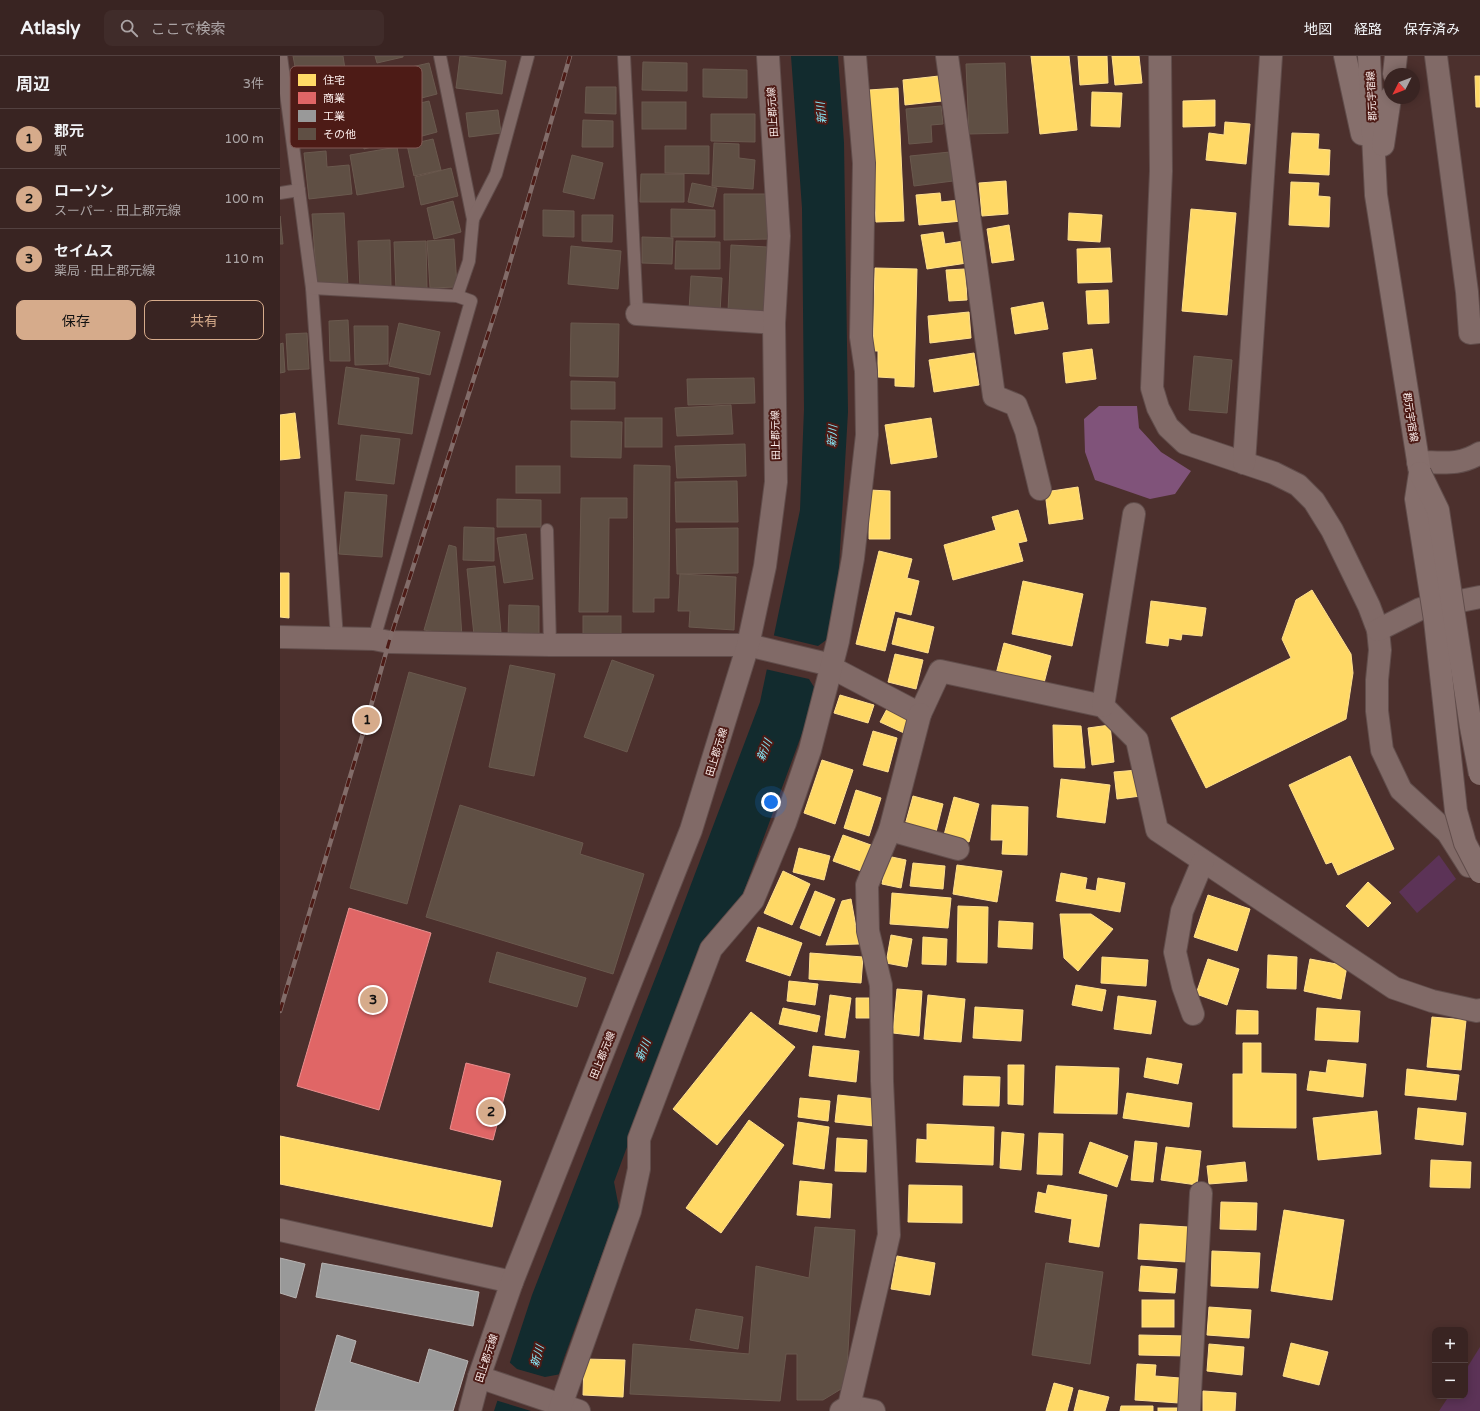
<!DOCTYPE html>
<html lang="ja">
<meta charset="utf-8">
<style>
:root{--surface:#392422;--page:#402c2a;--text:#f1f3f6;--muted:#aba4a5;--line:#534140;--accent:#d6ab8b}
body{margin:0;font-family:"Varela Round","Noto Sans JP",sans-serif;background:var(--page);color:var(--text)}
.controls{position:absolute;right:12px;bottom:12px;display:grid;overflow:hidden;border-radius:8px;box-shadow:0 2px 10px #0003}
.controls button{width:36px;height:36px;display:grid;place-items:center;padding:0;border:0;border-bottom:1px solid var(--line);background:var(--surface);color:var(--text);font:20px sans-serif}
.compass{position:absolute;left:1104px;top:12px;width:36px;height:36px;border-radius:50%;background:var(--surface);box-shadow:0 2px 10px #0003;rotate:228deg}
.you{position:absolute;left:491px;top:746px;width:14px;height:14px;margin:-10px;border:3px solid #fff;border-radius:50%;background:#1a73e8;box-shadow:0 0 0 6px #1a73e833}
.badge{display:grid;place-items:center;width:26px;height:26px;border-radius:50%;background:var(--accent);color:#111;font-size:13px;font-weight:700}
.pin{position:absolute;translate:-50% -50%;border:2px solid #fff;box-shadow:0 1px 4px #0006}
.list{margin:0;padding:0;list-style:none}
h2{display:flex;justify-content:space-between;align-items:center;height:52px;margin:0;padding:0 16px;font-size:17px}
h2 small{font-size:13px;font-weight:400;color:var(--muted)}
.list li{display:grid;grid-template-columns:26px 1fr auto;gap:12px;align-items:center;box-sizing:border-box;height:60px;padding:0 16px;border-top:1px solid var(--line)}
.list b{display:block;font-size:15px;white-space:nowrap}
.list p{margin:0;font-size:13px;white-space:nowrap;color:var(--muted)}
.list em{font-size:13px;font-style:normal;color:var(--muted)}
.actions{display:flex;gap:8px;padding:12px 16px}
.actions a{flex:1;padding:9px 0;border:1px solid var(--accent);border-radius:8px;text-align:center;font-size:14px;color:var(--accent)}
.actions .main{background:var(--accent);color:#111}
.icon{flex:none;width:22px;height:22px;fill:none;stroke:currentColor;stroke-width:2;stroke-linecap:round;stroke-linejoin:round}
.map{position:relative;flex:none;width:1200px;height:1355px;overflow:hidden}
header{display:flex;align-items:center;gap:24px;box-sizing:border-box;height:56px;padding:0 20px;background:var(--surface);border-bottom:1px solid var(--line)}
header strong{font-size:19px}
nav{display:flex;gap:22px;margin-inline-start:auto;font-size:14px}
.search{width:280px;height:36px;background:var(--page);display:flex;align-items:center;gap:10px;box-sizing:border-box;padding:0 14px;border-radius:8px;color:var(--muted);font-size:15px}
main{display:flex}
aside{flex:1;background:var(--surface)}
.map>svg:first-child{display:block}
</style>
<header>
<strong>Atlasly</strong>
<div class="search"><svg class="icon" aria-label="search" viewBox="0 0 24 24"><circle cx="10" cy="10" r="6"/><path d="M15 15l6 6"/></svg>ここで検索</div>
<nav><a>地図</a><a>経路</a><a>保存済み</a></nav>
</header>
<main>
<aside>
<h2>周辺<small>3件</small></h2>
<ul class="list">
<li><span class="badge">1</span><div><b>郡元</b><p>駅</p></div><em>100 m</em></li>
<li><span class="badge">2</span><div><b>ローソン</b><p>スーパー · 田上郡元線</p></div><em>100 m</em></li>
<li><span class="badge">3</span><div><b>セイムス</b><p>薬局 · 田上郡元線</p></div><em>110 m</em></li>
</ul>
<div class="actions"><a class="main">保存</a><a>共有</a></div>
</aside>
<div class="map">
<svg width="1200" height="1355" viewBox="0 0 1200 1355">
<rect width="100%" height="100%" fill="#4c302d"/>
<!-- green -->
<g fill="#5c3357">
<path d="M1159 799 1176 823 1137 857 1119 836Z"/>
<path d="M1200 1291V1355H1159L1169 1340H1185V1315Z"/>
</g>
<!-- forest -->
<path fill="#80537a" d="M819 350H857L859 372 881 396 911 415 895 438 870 443 815 424 805 396 804 363Z"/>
<!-- water -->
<path fill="#122b2e" d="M511 0H558L564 87 568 356 557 544 532 650 463 838 424 883 334 1126 339 1152 284 1302 267 1355H214L252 1239 385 897 480 646 520 454 524 353 522 152Z"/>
<!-- pier -->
<g fill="#4c302d">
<path d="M492 579 538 590 549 582 534 631 529 623 485 613Z"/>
<path d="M228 1305 237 1313 265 1321 281 1318 269 1355H251L215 1344Z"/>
</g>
<!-- homes -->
<g fill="#ffd966" stroke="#ffe08f">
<path d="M751 0H789L797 74 760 78Z"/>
<path d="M798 0H827L828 27 800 29Z"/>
<path d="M832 0H859L862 27 835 29Z"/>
<path d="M659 20 662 45 625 49 623 24Z"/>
<path d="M1195 20H1200V51H1196Z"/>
<path d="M618 32 624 165 596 166 589 34Z"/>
<path d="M812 36 842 37 840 71 811 70Z"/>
<path d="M935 44V70L903 71V45Z"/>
<path d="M945 66 970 68 966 108 926 104 929 77 944 79Z"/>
<path d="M1012 77 1039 78 1038 93 1050 94 1049 119 1009 117Z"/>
<path d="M726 125 728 158 702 160 699 127Z"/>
<path d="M1011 126 1039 127 1038 140 1050 141 1049 171 1009 169Z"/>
<path d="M660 137 661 146 680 144 682 165 639 169 636 139Z"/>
<path d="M911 153 956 157 947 259 902 255Z"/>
<path d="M789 157 822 159 820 186 788 184Z"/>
<path d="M729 169 734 204 712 207 707 173Z"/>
<path d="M663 176 665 188 684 185 687 207 647 213 641 179Z"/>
<path d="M830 192 832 226 798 227 797 193Z"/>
<path d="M595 212 637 213 634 331 615 330V322L598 321V295H593Z"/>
<path d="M685 213 687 244 669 245 666 214Z"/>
<path d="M828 234 829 267 808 268 806 235Z"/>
<path d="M763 246 768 273 735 278 731 252Z"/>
<path d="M689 256 691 282 650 287 648 260Z"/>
<path d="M812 293 816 323 786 327 783 297Z"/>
<path d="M694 297 699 329 654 336 649 304Z"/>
<path d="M15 357 20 402 0 404V359Z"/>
<path d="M651 362 657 401 611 408 605 369Z"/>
<path d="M798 431 803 463 769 468 765 436Z"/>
<path d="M589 434 610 435V483H589Z"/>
<path d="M738 454 747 485 738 487 743 505 673 524 664 489 716 474 712 461Z"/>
<path d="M599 495 632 503 627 522 639 525 631 559 615 555 605 595 576 588Z"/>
<path d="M0 517H9V562L0 561Z"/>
<path d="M743 525 803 538 792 590 732 578Z"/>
<path d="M1032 534 1071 598 1073 617 1066 663 926 732 891 662 1011 602 1002 583 1016 544Z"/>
<path d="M871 545 926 552 922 580 902 578 901 584 889 582 888 590 866 587Z"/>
<path d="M618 562 654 571 648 597 612 588Z"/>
<path d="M724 587 771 600 763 631 716 618Z"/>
<path d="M615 598 643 604 636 633 608 626Z"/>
<path d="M560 639 594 649 588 667 554 657Z"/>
<path d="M607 653 630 665 624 677 600 666Z"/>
<path d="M773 669 801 670 805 712 774 711Z"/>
<path d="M830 669 834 706 812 709 808 672Z"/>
<path d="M593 675 617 682 608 716 583 709Z"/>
<path d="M1070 700 1114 793 1058 819 1052 806 1046 808 1009 729Z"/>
<path d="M542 704 573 714 555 768 524 757Z"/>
<path d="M858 714 861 740 837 743 834 716Z"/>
<path d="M781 723 830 729 825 767 777 761Z"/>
<path d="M576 734 601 742 589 780 564 772Z"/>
<path d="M633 740 663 748 656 776 625 769Z"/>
<path d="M674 741 699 748 689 786 664 779Z"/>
<path d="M712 749 748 751 747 799 722 798 723 784H711Z"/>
<path d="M563 779 591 789 581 815 553 805Z"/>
<path d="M519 792 550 800 544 824 513 816Z"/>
<path d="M607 800 626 804 621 832 602 828Z"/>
<path d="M633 807 665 810 663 833 630 830Z"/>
<path d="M677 809 722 815 717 846 673 838Z"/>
<path d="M503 815 530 828 512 869 484 857Z"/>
<path d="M781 817 807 822 805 833 816 835 818 822 845 827 840 856 776 845Z"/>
<path d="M1088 826 1111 847 1088 871 1066 850Z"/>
<path d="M535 835 555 843 540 880 520 872Z"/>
<path d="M612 837 671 842 668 872 610 868Z"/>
<path d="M928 839 970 853 957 895 914 881Z"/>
<path d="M571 843 579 888 546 889 562 845Z"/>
<path d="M678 850 708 851 707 907 677 906Z"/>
<path d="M780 858H811L833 873 798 915 784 902Z"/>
<path d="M719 865 753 867 752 893 718 891Z"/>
<path d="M478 871 522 887 510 920 466 905Z"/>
<path d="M611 879 632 883 627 911 606 907Z"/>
<path d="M643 881 667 883 666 909 642 908Z"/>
<path d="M530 897 583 901 581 927 529 923Z"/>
<path d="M988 899 1017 901 1016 933 987 932Z"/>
<path d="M822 901 868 904 866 930 821 927Z"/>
<path d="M928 903 959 913 947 949 916 938Z"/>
<path d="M1030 903 1067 910 1061 943 1024 935Z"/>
<path d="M509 925 538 928 535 949 507 945Z"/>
<path d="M796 929 826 934 822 955 792 949Z"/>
<path d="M617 933 642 935 639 980 613 977Z"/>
<path d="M550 939 571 942 565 982 545 979Z"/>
<path d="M648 939 685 943 681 986 644 983Z"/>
<path d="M838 940 876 945 871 978 834 973Z"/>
<path d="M576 942H595L594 962H576Z"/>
<path d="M695 951 743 954 741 985 693 982Z"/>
<path d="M503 952 540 960 537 976 499 968Z"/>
<path d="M1037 952 1080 955 1078 986 1035 984Z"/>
<path d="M957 954 978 955V978H956Z"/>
<path d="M471 956 515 991 437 1089 393 1053Z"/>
<path d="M1152 961 1186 964 1181 1014 1147 1011Z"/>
<path d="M963 987H981V1017L1016 1018V1072L953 1071V1018H963Z"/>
<path d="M533 990 579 995 576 1026 529 1020Z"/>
<path d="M867 1002 902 1008 898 1028 864 1021Z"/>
<path d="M1048 1004 1086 1008 1083 1041 1027 1034 1030 1015 1046 1017Z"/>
<path d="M728 1009H744L743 1049 728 1048Z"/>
<path d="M776 1010 839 1012 837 1058 774 1057Z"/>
<path d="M1127 1013 1179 1019 1176 1044 1125 1039Z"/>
<path d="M684 1020 720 1021 719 1050 683 1049Z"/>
<path d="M847 1037 912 1047 909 1071 843 1062Z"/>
<path d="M558 1039 596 1043 594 1070 555 1066Z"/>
<path d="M520 1042 550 1045 548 1065 518 1061Z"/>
<path d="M1138 1052 1186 1057 1183 1089 1135 1083Z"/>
<path d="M1097 1055 1101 1098 1038 1104 1033 1062Z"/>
<path d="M469 1064 504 1089 441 1177 406 1152Z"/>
<path d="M518 1066 549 1071 544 1113 513 1108Z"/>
<path d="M647 1068 714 1071 713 1109 636 1106 637 1083 647 1084Z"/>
<path d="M722 1076 744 1078 741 1114 720 1112Z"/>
<path d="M759 1077 783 1078 782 1119 757 1118Z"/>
<path d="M0 1080 221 1125 212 1171 0 1128Z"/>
<path d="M557 1082 587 1084 586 1116 555 1115Z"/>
<path d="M855 1085 877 1087 873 1126 851 1124Z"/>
<path d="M810 1086 848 1100 837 1131 799 1117Z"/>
<path d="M886 1091 921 1095 917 1129 881 1124Z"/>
<path d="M1151 1104 1191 1106 1190 1132 1150 1131Z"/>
<path d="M965 1106 967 1125 929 1128 927 1110Z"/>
<path d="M520 1125 552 1128 550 1162 517 1159Z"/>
<path d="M629 1129 682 1130V1167L628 1166Z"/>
<path d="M768 1129 827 1139 819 1191 789 1186 792 1163 755 1156 758 1136 766 1138Z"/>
<path d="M941 1146 977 1147 976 1174 940 1173Z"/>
<path d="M1004 1154 1064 1164 1052 1244 991 1235Z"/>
<path d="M860 1168 908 1171 906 1206 858 1203Z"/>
<path d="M932 1195 980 1197 978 1232 931 1230Z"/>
<path d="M617 1200 655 1207 650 1239 611 1233Z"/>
<path d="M861 1210 897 1213 895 1237 859 1235Z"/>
<rect x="862" y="1244" width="32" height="27"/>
<path d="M929 1251 971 1254 969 1282 927 1279Z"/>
<path d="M859 1279 907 1280V1300L859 1299Z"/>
<path d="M1011 1287 1048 1296 1039 1329 1003 1320Z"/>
<path d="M929 1288 964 1291 962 1319 927 1315Z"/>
<path d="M304 1303 345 1304 343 1341 303 1339Z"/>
<path d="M857 1308 876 1309 875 1320 900 1322 899 1347 855 1344Z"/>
<path d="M774 1327 793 1332 787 1355H766Z"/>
<path d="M799 1334 829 1341 825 1355H794Z"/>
<path d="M923 1335 956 1337 955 1355H923Z"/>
<path d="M841 1350H873V1355H840Z"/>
<rect x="878" y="1352" width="22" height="3"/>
</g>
<!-- shops -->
<g fill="#e06666" stroke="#e98f8f">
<path d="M69 852 151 877 99 1054 17 1030Z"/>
<path d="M186 1007 230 1018 213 1084 170 1073Z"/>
</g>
<!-- industry -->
<g fill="#999" stroke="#b7b3b2">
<path d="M0 1202 25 1208 16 1242 0 1237Z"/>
<path d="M42 1207 199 1236 193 1270 36 1241Z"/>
<path d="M57 1279 76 1285 70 1306 139 1327 149 1293 188 1305 173 1355H35Z"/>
</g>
<!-- building -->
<g fill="#5f4f44" stroke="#6a594e">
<path d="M13 0H63L65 13 17 21Z"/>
<path d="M95 0H123V1L97 7Z"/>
<path d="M180 0 226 5 222 38 176 32Z"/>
<path d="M363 6 407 7V35L362 34Z"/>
<path d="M149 7 157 38 130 45 123 13Z"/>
<path d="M725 7 728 77 689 78 686 8Z"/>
<path d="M423 13 467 14V42L423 41Z"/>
<path d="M306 31H336V58L305 57Z"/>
<path d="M149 45 157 76 131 83 123 51Z"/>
<rect x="362" y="46" width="44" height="27"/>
<path d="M661 50 663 68 651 69 652 86 629 88 626 53Z"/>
<path d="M218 54 221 77 189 81 186 57Z"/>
<path d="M103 55 110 86 84 93 76 62Z"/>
<path d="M431 58H475V86L431 85Z"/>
<path d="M303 64 333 65V91H302Z"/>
<path d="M153 83 161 114 134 120 127 89Z"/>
<path d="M434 87 459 88V102L475 104 473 133 432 130Z"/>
<path d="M385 90H429V118L385 117Z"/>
<path d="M117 91 124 131 77 139 70 99Z"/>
<path d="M46 95 47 111 69 109 72 138 29 143 24 97Z"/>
<path d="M670 96 673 125 634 130 630 100Z"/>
<path d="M292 99 323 107 314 143 283 136Z"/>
<path d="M171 112 178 140 141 149 135 121Z"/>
<path d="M361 118H404V146H360Z"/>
<path d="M412 127 437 132 433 151 408 146Z"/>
<path d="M444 138H489V183L444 184Z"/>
<path d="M173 145 181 176 154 183 147 152Z"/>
<path d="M391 153 435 154V181H391Z"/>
<path d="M263 154 294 155V181L263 180Z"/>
<path d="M64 157 68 230 37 231 32 158Z"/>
<path d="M302 159H333L332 186 302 185Z"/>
<path d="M0 160 3 188H0Z"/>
<path d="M362 181 393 182 392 208 362 207Z"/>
<path d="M174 183 177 231 150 232 147 185Z"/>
<path d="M110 184 111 231 80 233 78 185Z"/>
<path d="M146 185 147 232 116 234 114 186Z"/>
<path d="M396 185 440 186V213H395Z"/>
<path d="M451 189 487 191 485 257 448 255Z"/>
<path d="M291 190 341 195 338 233 288 228Z"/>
<path d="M411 220 442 222 440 256 409 254Z"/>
<path d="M68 264 70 305H50L49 265Z"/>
<path d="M119 267 160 276 150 319 109 310Z"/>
<path d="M291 267 339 268 338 321 290 320Z"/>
<path d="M74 270H108V308L75 309Z"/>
<path d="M27 277 29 313 8 314 6 278Z"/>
<path d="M3 287 5 316 0 317V288Z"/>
<path d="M914 300 952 304 947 357 909 354Z"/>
<path d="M66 311 139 322 132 378 58 368Z"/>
<path d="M474 322 475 347 408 349 407 323Z"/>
<path d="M291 325 335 326V353H291Z"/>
<path d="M451 349 453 378 397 380 395 352Z"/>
<rect x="345" y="362" width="37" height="29"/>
<path d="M291 365 342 366 341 402 291 401Z"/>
<path d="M81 379 120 383 114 428 76 424Z"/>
<path d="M465 388 466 420 397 422 395 390Z"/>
<path d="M354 409 390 410 389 542H374V556H353Z"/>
<rect x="236" y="410" width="44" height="27"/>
<path d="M457 425 458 466H396L395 426Z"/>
<path d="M65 436 107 439 102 501 59 498Z"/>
<path d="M301 442H347V462H329L328 556H299Z"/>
<path d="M217 443 261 444V471H217Z"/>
<path d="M184 471 214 472V505L183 504Z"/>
<path d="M458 472V517L397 518 396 473Z"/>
<path d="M246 478 253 523 224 527 217 482Z"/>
<path d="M169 489 176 491 182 581 144 574Z"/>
<path d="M215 510 221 577 194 579 187 513Z"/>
<path d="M400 518 456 521 454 574 409 571 410 555H398Z"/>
<path d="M229 549 259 550V582L228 581Z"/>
<rect x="303" y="560" width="38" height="23"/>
<path d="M332 604 374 619 347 696 304 681Z"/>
<path d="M230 609 275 618 254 720 209 711Z"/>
<path d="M129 616 186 632 127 848 70 832Z"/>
<path d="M180 749 303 787 300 798 364 818 333 918 146 861Z"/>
<path d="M217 896 306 922 297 951 209 926Z"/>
<path d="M535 1171 575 1174 566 1330 543 1344H517V1298H506L500 1345 350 1338 353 1288 469 1298 476 1210 529 1222Z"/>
<path d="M766 1207 823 1216 810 1308 752 1299Z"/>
<path d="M416 1253 463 1261 458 1293 410 1284Z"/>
</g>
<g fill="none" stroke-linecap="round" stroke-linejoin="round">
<defs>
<g id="lane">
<path d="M1 0 32 232 57 582"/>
<path d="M160 0 193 163 189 205 177 240"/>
<path d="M344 0 357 258"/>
<path d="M0 137 19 134"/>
<path d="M193 163 216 118 248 0"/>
<path d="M32 232 177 240 191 245 94 583"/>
<path d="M267 474 270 589"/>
</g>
<g id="street">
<path d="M667 0 714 340 736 349 746 375 760 433"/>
<path d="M880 0 881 115 872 332 878 352 888 371 905 387 994 417 1018 429 1034 445 1052 474 1089 550 1098 574 1100 594 1097 624V655L1102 694 1121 734 1168 777 1189 810"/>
<path d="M1156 0 1187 236 1190 277 1200 276"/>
<path d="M357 258 494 267"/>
<path d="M1138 406C1162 406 1179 410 1200 397"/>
<path d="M964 407 991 0"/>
<path d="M1098 574 1140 553 1200 541"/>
<path d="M0 581 94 583 109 586 270 589H468L543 607 640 658 660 615 823 650 857 684 877 774 1114 932 1152 945 1197 955 1200 954"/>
<path d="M823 650 854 458"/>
<path d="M610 774 678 793"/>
<path d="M913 958 903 930 895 896 902 855 923 805"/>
<path d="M0 1174 232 1226"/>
<path d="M199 1321 299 1355"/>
<path d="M569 1350 594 1355"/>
<path d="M190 1355 199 1321 232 1226 411 774 468 589 485 510 496 426 494 267 499 180 488 0"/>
<path d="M279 1355 350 1155 359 1113V1083L431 893 473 844 505 767 530 694 558 585 573 502 587 379 586 315 581 281 584 107 575 0"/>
<path d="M561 1355 569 1350 609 1179 602 1025 601 929 588 875 587 829 610 774 640 658"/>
<path d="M909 1355 921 1137"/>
</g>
<g id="secondary">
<path d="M1065 0 1082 78"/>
<path d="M1089 0 1096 139 1140 417"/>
<path d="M1114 18 1116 0"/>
<path d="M1103 89 1110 42"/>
</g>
</defs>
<!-- lane casing -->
<use href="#lane" stroke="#614d4b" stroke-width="14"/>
<!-- street casing -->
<use href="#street" stroke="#614d4b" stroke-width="24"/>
<!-- secondary casing -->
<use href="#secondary" stroke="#614d4b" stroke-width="24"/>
<!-- lane -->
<use href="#lane" stroke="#816a67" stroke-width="12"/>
<!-- street -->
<use href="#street" stroke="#816a67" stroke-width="22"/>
<!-- secondary -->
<use href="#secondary" stroke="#866f6c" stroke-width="22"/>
<defs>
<path id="rail" d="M0 955 87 664 109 586 219 244 290 0"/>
</defs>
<!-- rail casing -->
<use href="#rail" stroke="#826c69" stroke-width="4.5"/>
<!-- rail -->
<use href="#rail" stroke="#4d1b16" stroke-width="3" stroke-dasharray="9" stroke-linecap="butt"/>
<defs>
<g id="secondary-bridge">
<path d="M1140 417 1136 443 1155 564 1176 755 1185 787 1200 816"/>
<path d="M1140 417 1158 454 1191 671 1200 718"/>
</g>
</defs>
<!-- secondary-bridge casing -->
<use href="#secondary-bridge" stroke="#614d4b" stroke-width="24" stroke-linecap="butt"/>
<!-- secondary-bridge -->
<use href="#secondary-bridge" stroke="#866f6c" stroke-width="22"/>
</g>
<g text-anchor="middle" stroke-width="4" stroke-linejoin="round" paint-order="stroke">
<!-- street labels -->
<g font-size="10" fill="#fef0ee" stroke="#4d1b16">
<text transform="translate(1091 40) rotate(-93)" y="4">郡元宇宿線</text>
<text transform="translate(492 56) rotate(-94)" y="4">田上郡元線</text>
<text transform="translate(1131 361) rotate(81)" y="4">郡元宇宿線</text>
<text transform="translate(495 379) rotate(-91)" y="4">田上郡元線</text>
<text transform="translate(436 696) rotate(-73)" y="4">田上郡元線</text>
<text transform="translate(322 999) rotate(-68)" y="4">田上郡元線</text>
<text transform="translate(206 1302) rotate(-72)" y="4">田上郡元線</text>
</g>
<!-- water labels -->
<g font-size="11" font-style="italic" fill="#88ebfa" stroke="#4d1b16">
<text transform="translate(541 57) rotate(-95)" y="4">新川</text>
<text transform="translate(552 380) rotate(-86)" y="4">新川</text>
<text transform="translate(484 694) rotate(-67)" y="4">新川</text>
<text transform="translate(363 994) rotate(-69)" y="4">新川</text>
<text transform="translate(257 1300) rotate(-74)" y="4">新川</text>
</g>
</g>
<!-- legend -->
<rect x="10" y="10" width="132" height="82" rx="6" fill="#4d1b16" stroke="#825b57" stroke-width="1"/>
<rect x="18" y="18" width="18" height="12" fill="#ffd966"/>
<rect x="18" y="36" width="18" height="12" fill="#e06666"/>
<rect x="18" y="54" width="18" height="12" fill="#999"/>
<rect x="18" y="72" width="18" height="12" fill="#5f4f44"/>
<g font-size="11" fill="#fef0ee">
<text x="43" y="28">住宅</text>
<text x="43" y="46">商業</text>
<text x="43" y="64">工業</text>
<text x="43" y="82">その他</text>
</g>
</svg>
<div class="controls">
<button>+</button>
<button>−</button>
</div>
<svg class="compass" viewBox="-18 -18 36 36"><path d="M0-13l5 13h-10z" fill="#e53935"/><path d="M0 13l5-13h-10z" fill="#aba4a5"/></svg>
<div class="you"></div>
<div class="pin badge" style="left:87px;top:664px">1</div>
<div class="pin badge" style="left:211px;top:1056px">2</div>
<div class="pin badge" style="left:93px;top:944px">3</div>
</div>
</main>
